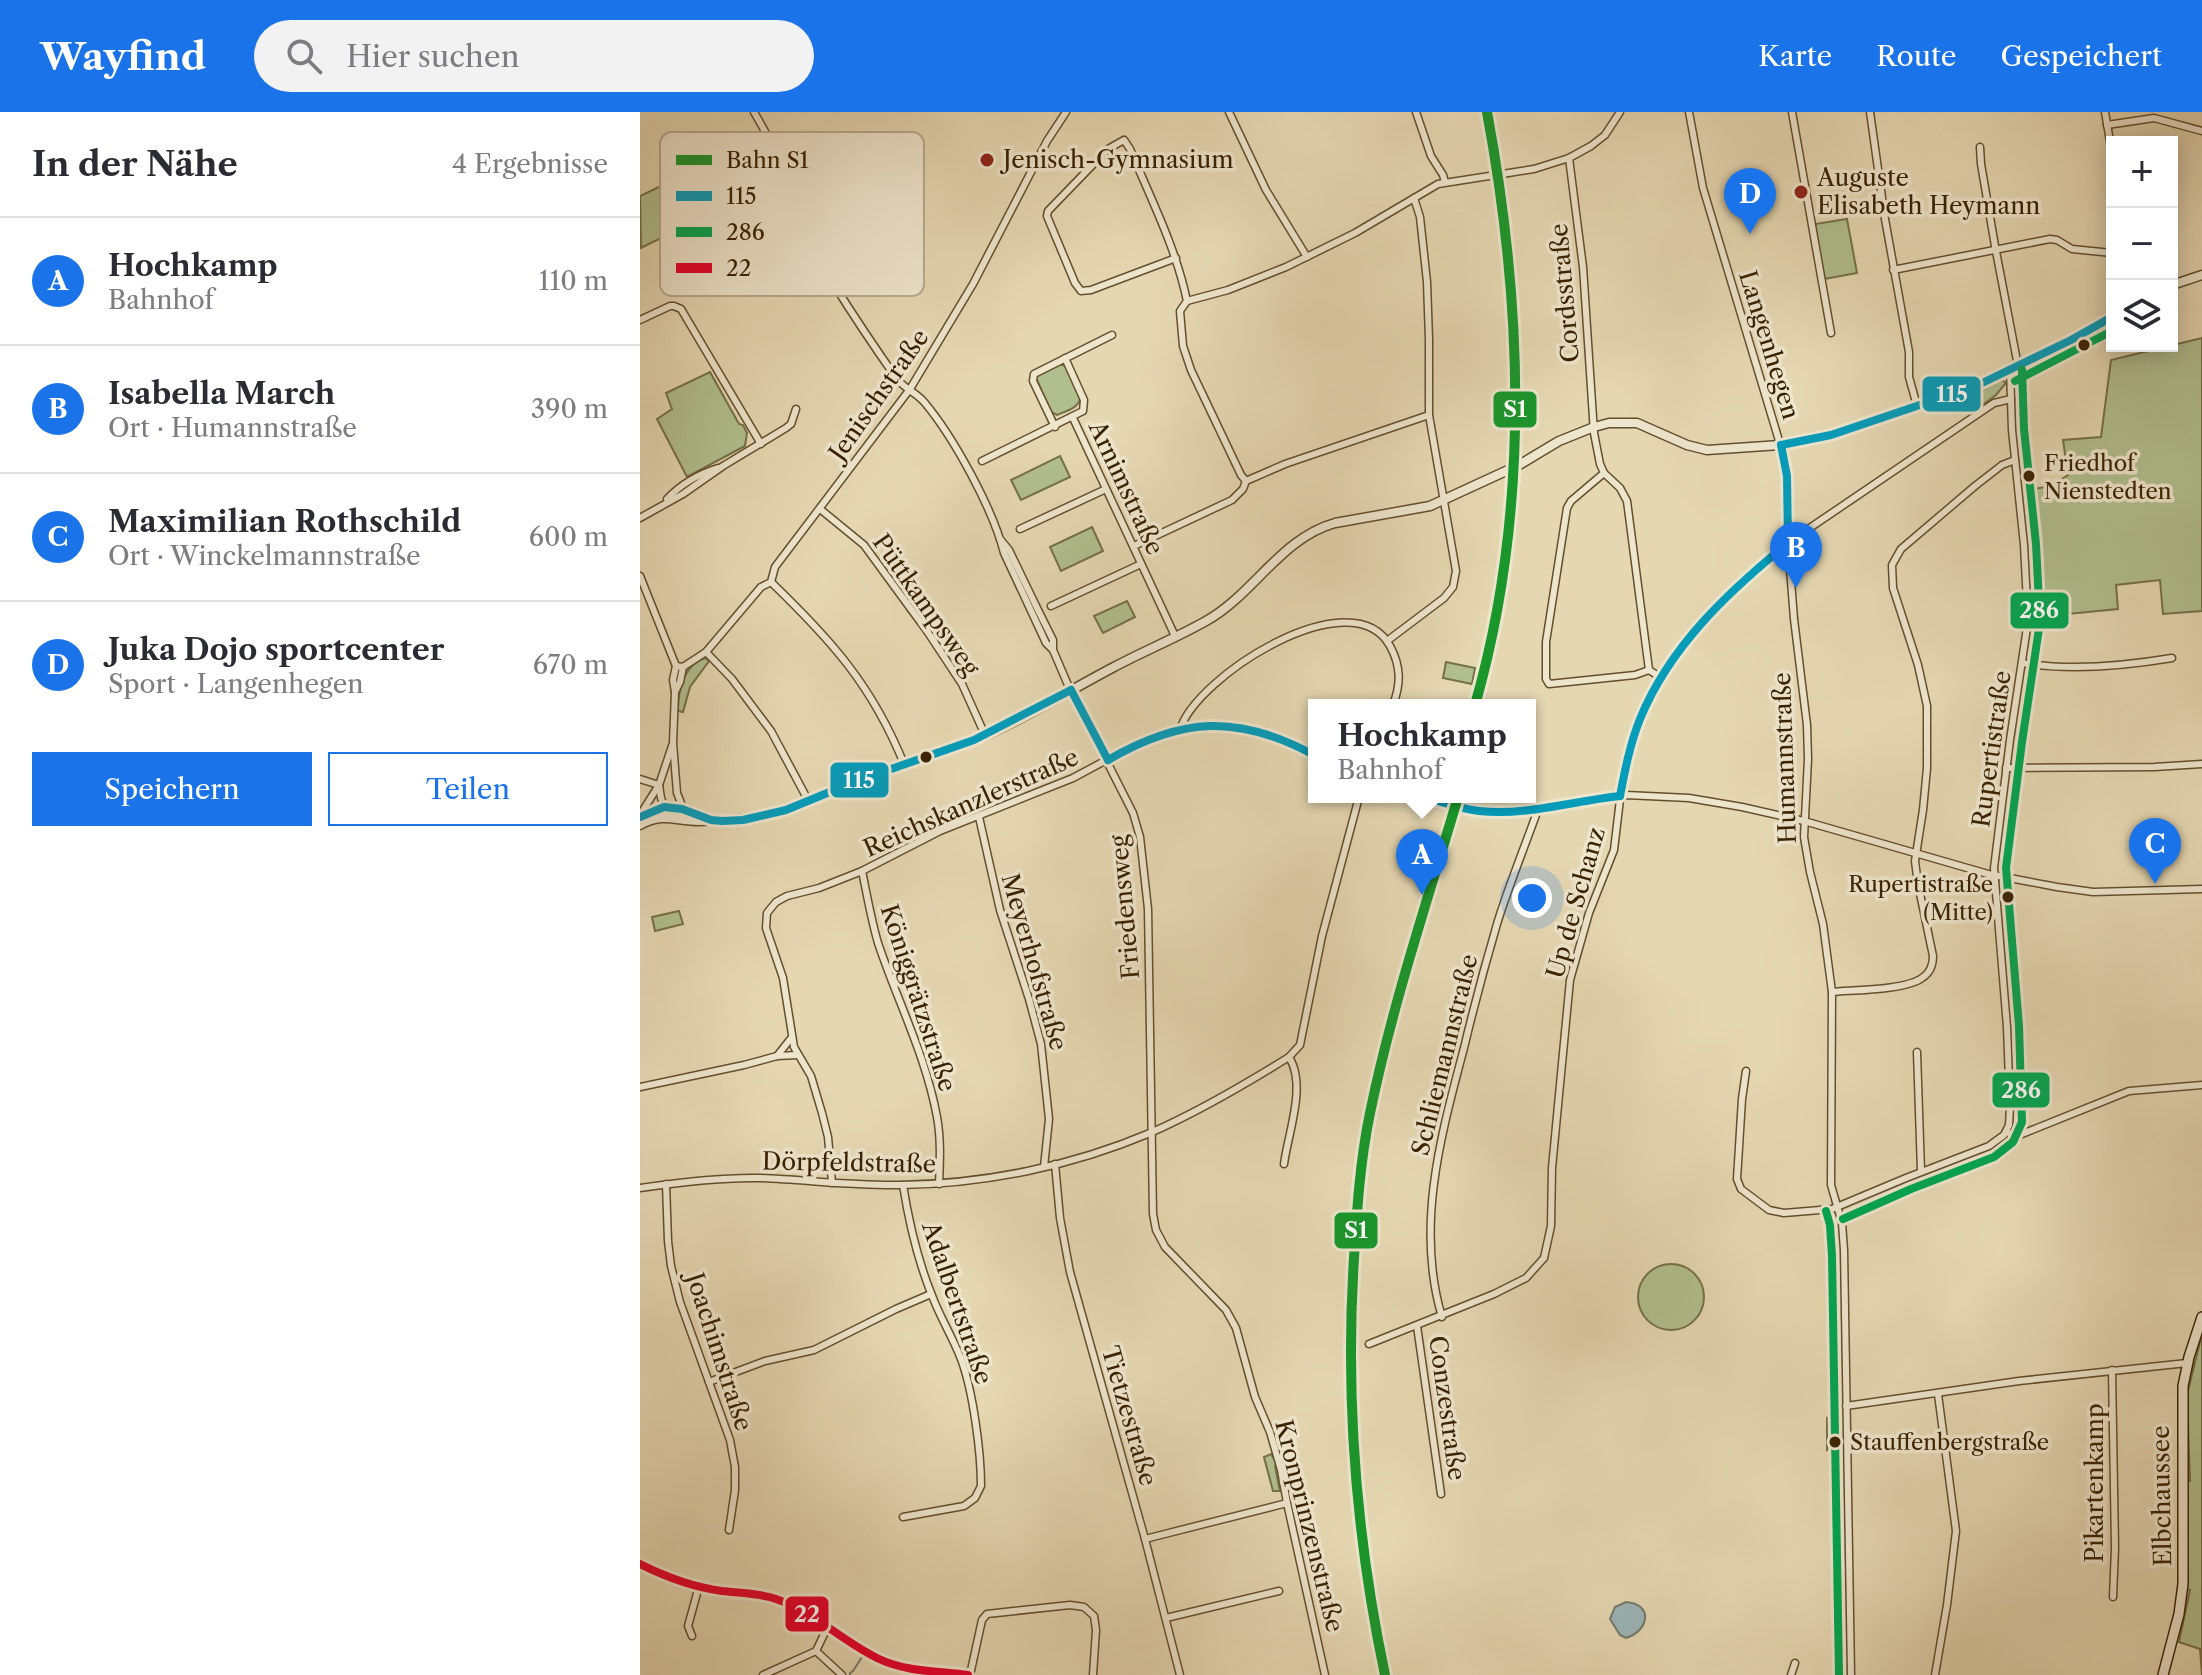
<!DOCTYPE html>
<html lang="de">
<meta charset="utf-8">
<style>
:root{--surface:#fff;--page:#f2f2f3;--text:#2b2b33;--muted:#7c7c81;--line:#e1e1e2;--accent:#1a73e8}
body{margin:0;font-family:"Libre Caslon Text",serif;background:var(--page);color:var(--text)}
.controls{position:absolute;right:24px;top:24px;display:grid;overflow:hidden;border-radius:0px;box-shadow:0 4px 20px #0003}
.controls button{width:72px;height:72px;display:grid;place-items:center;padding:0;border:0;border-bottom:2px solid var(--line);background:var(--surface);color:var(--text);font:40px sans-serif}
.you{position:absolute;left:892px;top:786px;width:28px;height:28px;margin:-20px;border:6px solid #fff;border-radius:50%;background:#1a73e8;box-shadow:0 0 0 12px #1a73e833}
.badge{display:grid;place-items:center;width:52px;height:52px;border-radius:50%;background:var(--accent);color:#fff;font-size:26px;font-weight:700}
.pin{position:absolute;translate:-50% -66px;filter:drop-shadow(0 2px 4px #0008)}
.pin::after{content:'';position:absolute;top:42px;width:28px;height:24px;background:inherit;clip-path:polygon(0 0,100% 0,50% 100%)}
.popup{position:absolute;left:668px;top:587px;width:228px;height:104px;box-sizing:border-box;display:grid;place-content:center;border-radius:0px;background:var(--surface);filter:drop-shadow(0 2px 6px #0005);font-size:26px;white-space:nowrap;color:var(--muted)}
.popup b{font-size:30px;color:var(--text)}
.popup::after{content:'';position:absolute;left:50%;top:100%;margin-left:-16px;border:16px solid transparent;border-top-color:var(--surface)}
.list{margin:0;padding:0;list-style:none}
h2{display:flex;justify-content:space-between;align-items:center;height:104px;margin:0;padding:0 32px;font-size:34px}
h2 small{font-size:26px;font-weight:400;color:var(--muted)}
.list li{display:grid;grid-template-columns:52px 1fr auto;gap:24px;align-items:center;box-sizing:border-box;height:128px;padding:0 32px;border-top:2px solid var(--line)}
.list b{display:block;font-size:30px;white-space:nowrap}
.list p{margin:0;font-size:26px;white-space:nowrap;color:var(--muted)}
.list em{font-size:26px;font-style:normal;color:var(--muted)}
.actions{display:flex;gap:16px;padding:24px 32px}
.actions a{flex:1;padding:18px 0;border:2px solid var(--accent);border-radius:0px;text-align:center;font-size:28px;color:var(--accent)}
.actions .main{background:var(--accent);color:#fff}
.icon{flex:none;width:44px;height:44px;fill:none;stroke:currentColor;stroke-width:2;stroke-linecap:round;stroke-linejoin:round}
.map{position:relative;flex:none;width:1562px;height:1563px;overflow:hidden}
header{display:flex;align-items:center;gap:48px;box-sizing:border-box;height:112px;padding:0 40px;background:var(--accent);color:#fff}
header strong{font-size:38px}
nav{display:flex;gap:44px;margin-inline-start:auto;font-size:28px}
.search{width:560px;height:72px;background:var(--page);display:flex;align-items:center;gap:20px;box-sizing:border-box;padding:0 28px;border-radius:44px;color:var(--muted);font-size:30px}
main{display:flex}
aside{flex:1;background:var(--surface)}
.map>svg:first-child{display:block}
</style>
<header>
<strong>Wayfind</strong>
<div class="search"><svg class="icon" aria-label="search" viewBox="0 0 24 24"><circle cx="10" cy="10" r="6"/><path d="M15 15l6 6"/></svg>Hier suchen</div>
<nav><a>Karte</a><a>Route</a><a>Gespeichert</a></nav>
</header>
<main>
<aside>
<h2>In der Nähe<small>4 Ergebnisse</small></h2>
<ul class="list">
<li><span class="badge">A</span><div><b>Hochkamp</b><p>Bahnhof</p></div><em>110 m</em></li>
<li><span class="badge">B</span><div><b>Isabella March</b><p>Ort · Humannstraße</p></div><em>390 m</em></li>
<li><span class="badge">C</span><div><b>Maximilian Rothschild</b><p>Ort · Winckelmannstraße</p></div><em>600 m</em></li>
<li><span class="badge">D</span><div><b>Juka Dojo sportcenter</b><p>Sport · Langenhegen</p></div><em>670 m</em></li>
</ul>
<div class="actions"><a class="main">Speichern</a><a>Teilen</a></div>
</aside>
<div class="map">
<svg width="1562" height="1563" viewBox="0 0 1562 1563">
<rect width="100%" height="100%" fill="#e5d7b2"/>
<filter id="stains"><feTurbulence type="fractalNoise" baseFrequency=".0025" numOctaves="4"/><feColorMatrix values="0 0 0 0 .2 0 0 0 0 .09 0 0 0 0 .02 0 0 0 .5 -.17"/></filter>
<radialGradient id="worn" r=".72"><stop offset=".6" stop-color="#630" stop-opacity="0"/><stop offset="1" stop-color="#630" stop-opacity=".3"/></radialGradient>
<!-- green -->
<g fill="#b1bf8f" stroke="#757048" stroke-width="2">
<path d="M120 26 141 67 1 136 0 84Z"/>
<path d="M1207 107 1217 161 1184 167 1175 112Z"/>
<path d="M1562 226V499L1523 502 1520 468 1476 473 1478 497 1397 505 1387 378 1411 374 1428 363 1423 328 1461 325 1471 248Z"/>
<path d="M419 252 426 254 440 285C440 296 426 299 417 303L411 300 396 266 400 261Z"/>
<path d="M70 260 99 312 103 313 107 321 105 334 47 365 17 307 32 297 26 281Z"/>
<path d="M1362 268 1366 271 1356 283 1341 294 1336 281Z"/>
<path d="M420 344 430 365 381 388 371 368Z"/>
<path d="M452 415 463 439 421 459 410 435Z"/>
<path d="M487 489 495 505 463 521 454 504Z"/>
<path d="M66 546 69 549 50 575 43 600 38 599C38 579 44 551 66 546Z"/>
<path d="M806 550 835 556 832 572 803 566Z"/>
<path d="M39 799 43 812 15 819 12 805Z"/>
<circle cx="1031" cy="1185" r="33"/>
<path d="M1562 1222V1563L1560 1537 1539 1530 1550 1478H1542L1544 1370 1550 1369 1547 1283Z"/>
<path d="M1187 1306 1199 1314 1202 1331 1187 1338Z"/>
<path d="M631 1342 637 1352 635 1354 639 1375 641 1379H633L624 1345Z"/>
</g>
<!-- water -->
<path fill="#9cb6b9" stroke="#747b6f" stroke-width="2" d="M986 1490C1014 1492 1009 1519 986 1526L980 1523 970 1507 975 1495Z"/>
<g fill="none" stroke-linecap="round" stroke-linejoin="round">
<!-- stream -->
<path stroke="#747b6f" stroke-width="2" d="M210 1563V1561L213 1559 222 1545"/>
<defs>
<g id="minor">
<path d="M114 0C129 26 144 53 155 82 167 112 176 142 193 171 213 203 235 236 257 267 265 277 277 281 285 291 314 326 353 397 364 441L406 531 413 538"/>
<path d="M589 0 626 78 667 145"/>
<path d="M776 0 791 44 803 63 805 70"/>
<path d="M1049 0 1063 76 1143 342 1147 364 1148 431 1154 507 1167 613 1168 647 1164 725 1170 760 1183 812 1192 880 1191 1073 1202 1111 1204 1138 1211 1563"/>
<path d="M1152 0 1191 221"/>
<path d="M1230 0 1245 107 1269 240V265L1277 294"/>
<path d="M1465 0 1472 41"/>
<path d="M1467 13 1514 6 1562 19"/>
<path d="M1340 35 1341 52 1355 134 1378 254"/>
<path d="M929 46 943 155 954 321 960 352 964 361 931 389 927 396 906 530V567L909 572 995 563 1009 558 1020 565"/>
<path d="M536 146 451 178 441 179 435 171 407 104 408 99 468 37 484 28 490 37C511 87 536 136 547 189"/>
<path d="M1253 158 1410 127 1417 128 1432 137 1472 141"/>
<path d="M547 189 588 178 646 155 715 121 798 72 894 57 929 46 951 34 965 23 980 0"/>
<path d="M547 189 540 199 543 234 551 258 601 363 606 369"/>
<path d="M0 208 30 194H34L41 197 121 332"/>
<path d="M433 306 535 524"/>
<path d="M415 315 393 269 394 262 472 223"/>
<path d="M342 349 443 299 444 288 425 246"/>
<path d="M964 361 980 376 987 389 1009 558"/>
<path d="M606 369 645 352 789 303"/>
<path d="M27 387C41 372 59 362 78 356"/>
<path d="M180 397 224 433 287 519 322 572 345 623"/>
<path d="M0 406 43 382 83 354 146 316 151 312 156 297"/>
<path d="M380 417 466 377"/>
<path d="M360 427 369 438 399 500 413 528V538L428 573 493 701 500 725 508 797 513 1102 516 1118 525 1135 586 1198 596 1216 615 1285 630 1320 641 1358 647 1391 685 1563"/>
<path d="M494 434 592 388 603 377 606 369"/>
<path d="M0 464 36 554"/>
<path d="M131 470C191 528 232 573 264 652"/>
<path d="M411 494 501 452"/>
<path d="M747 529 804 486 813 475 816 459 789 303V227L787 170 780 105 774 86"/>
<path d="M66 540 92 567 131 619 169 690"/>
<path d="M1382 551C1430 559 1484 554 1532 546"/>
<path d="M36 554 43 555 66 540 121 475 131 470 135 455 270 277 333 172 407 29 426 0"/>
<path d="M36 554 33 568 35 580 33 631 37 681 43 696"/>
<path d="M35 580 40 570 43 555"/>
<path d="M540 618C555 565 712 465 750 534 761 554 761 572 753 593"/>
<path d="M1366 656 1514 655 1562 652"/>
<path d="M0 667 19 673"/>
<path d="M19 673 21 686 25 697"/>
<path d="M785 685 832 698 862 700 895 697 952 686 986 683 1049 686 1102 695 1164 709 1348 762 1417 775 1453 780 1562 777"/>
<path d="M0 703 19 673 32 634"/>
<path d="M339 705 360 798 389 887 401 932 409 1007 404 1055"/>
<path d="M222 759C227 783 231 807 238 831 257 888 286 944 297 1005 301 1027 300 1049 299 1072"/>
<path d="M1192 880C1213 878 1266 878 1282 866 1290 861 1293 853 1293 844L1278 772 1275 749 1283 698 1287 656V594L1278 553 1253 476 1252 453 1261 437 1335 374 1362 353 1375 348"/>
<path d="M1277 940 1281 1059"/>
<path d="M137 944 152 925"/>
<path d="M1106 959 1102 987 1097 1067 1101 1077 1129 1098 1144 1101 1192 1097 1266 1066 1349 1034 1364 1023 1369 1013 1370 995 1367 915 1354 756 1370 628 1388 509 1384 433 1372 318 1370 258"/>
<path d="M0 975 104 953 137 944 157 943"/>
<path d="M1366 1020 1374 1023 1382 1022 1489 979 1562 973"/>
<path d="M415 1052 420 1106 430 1160 505 1427 540 1563"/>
<path d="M644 1052C648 1021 667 973 649 945"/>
<path d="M192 1071 188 1025 182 1001 171 964 154 935 143 866 126 816 127 801 136 790 147 784 179 776 222 759 300 719 433 666 498 631 520 622 540 618 573 615 603 616 638 625 674 643"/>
<path d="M26 1072 28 1129 31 1154 40 1190 90 1328 95 1355V1378L89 1418"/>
<path d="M0 1076C40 1070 81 1065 121 1066 168 1068 214 1074 261 1073 345 1072 432 1054 510 1021 558 1000 604 973 649 945L660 933 682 824 719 685"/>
<path d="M802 1205C775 1115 801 1023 824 936 834 894 845 853 857 812 868 776 883 739 896 703L895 697"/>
<path d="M777 1214 801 1382"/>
<path d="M729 1232 854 1182 886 1166 904 1146 911 1114 912 1056 930 868 949 801 974 738 983 662 993 625 1001 603 1020 565 1058 513 1111 460 1155 426 1354 291 1371 287"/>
<path d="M1472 1258 1475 1436 1473 1485"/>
<path d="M69 1270 125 1249 174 1238 256 1197 291 1182"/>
<path d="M1206 1294 1379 1269 1547 1251"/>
<path d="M263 1405 324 1394 335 1386 341 1374C341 1340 333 1279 321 1247 313 1226 301 1207 293 1186 278 1150 269 1111 263 1073"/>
<path d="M505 1427 647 1391"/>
<path d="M0 1452C26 1466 53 1475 82 1479 100 1481 119 1482 136 1487 176 1500 202 1529 237 1546 264 1560 299 1559 328 1563"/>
<path d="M526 1506 639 1479"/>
<path d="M52 1524 48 1514 59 1474"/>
<path d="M176 1539 202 1563"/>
<path d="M123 1563 176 1539 188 1514"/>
<path d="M330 1563 342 1508 347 1502 430 1493 444 1495 454 1504 456 1518 453 1563"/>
<path d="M1151 1563 1155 1551"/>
<path d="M1295 1563 1307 1493 1316 1419 1298 1282"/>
</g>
<g id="tertiary">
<path d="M1532 173 1562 163"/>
<path d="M0 705C26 690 41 695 67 706"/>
<path d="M0 713C23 700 35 709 59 709 89 708 119 707 148 697 171 690 192 678 215 670 254 654 296 644 335 628 383 608 428 579 474 555 504 539 536 526 566 509 613 483 641 426 695 411L790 394 879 353 919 329 954 315 969 311H997L1047 333 1067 338 1141 333 1191 323 1340 273 1431 228 1472 205"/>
</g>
<path id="secondary" d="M1523 1563 1539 1502 1543 1472V1274L1549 1245 1562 1205"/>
</defs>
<!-- minor casing -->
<use href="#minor" stroke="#644f2d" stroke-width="9"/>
<!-- tertiary casing -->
<use href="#tertiary" stroke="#644f2d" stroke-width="11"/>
<!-- secondary casing -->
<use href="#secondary" stroke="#392201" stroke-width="12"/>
<!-- minor -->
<use href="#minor" stroke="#eee5cd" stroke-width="6"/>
<!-- tertiary -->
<use href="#tertiary" stroke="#eee5cd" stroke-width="8"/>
<!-- secondary -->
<use href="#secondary" stroke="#eee5cd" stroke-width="9"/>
<defs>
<g id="bus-1">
<path d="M1141 333 1191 323 1336 274 1431 228 1472 205"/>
<path d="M1141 333 1147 364 1148 431"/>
<path d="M431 578 468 648"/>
<path d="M468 648C542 605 598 602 674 643"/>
<path d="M980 684C985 658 990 632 1000 607 1030 534 1088 480 1148 431"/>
<path d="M785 685C803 690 820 697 839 699 886 704 933 689 980 684"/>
<path d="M0 705 24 695 42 697 71 708 82 709 103 708 146 698 214 670 334 628 431 578"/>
</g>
<g id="bus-2">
<path d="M1375 269 1472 219"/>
<path d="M1186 1099 1190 1113 1192 1144 1199 1563"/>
<path d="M1203 1107 1271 1077 1354 1045 1373 1030 1382 1010 1379 914 1366 756 1382 630 1400 510 1396 432 1384 317 1382 258"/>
</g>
<path id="bus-3" d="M0 1452C26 1465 53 1475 82 1479 100 1481 119 1481 136 1487 174 1500 202 1529 237 1546 265 1560 298 1559 328 1563"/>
</defs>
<!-- bus-1 casing -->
<use href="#bus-1" stroke="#eee5cd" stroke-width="14"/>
<!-- bus-2 casing -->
<use href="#bus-2" stroke="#eee5cd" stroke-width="14"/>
<!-- bus-3 casing -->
<use href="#bus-3" stroke="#eee5cd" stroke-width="14"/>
<!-- bus-1 -->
<use href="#bus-1" stroke="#069cba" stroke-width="8"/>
<!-- bus-2 -->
<use href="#bus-2" stroke="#00a651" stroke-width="8"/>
<!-- bus-3 -->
<use href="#bus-3" stroke="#e4002b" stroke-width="8"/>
<defs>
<g id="rail-1">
<path d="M835 593C890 401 883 194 847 0"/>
<path d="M745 1563C716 1425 705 1287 714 1146 717 1098 720 1049 730 1001 752 894 787 790 818 685"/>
</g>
</defs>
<!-- rail-1 casing -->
<use href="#rail-1" stroke="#eee5cd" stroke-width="16"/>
<!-- rail-1 -->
<use href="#rail-1" stroke="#1a962b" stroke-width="10"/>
</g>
<!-- markers -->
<g fill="#8f2418" stroke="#eee5cd" stroke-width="3">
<circle cx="347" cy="48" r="8"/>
<circle cx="1161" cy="80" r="8"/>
</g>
<g fill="#392201" stroke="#eee5cd" stroke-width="3">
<circle cx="1444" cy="233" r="7"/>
<circle cx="1389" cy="364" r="7"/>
<circle cx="286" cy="645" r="7"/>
<circle cx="1368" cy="785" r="7"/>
<circle cx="1195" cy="1330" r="7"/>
</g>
<g text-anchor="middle" stroke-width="7" stroke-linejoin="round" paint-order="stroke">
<!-- bus labels -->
<g font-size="22" fill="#392201" stroke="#eee5cd" text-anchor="start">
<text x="1404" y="359">Friedhof<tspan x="1404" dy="28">Nienstedten</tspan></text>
<text x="1353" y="780" text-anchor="end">Rupertistraße<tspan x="1353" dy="28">(Mitte)</tspan></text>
<text x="1210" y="1338">Stauffenbergstraße</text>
</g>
<!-- poi labels -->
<g font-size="24" fill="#392201" stroke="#eee5cd" text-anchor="start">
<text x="363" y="56">Jenisch-Gymnasium</text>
<text x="1177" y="74">Auguste<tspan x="1177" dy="28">Elisabeth Heymann</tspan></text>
</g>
<!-- street labels -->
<g font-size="24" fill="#392201" stroke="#eee5cd">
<text transform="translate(925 181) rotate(-95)" y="8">Cordsstraße</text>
<text transform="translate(1129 233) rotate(73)" y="8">Langenhegen</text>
<text transform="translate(239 283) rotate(-55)" y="8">Jenischstraße</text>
<text transform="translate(486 376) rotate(65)" y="8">Arnimstraße</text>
<text transform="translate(286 493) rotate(55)" y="8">Püttkampsweg</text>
<text transform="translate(1352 637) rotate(-82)" y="8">Rupertistraße</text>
<text transform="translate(1145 646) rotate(-92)" y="8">Humannstraße</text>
<text transform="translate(331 691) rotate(-24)" y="8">Reichskanzlerstraße</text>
<text transform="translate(936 791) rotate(-74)" y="8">Up de Schanz</text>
<text transform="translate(485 795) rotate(-95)" y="8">Friedensweg</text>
<text transform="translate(394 850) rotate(74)" y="8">Meyerhofstraße</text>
<text transform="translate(278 886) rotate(72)" y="8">Königgrätzstraße</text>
<text transform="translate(805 943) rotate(-76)" y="8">Schliemannstraße</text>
<text transform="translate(209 1051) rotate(1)" y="8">Dörpfeldstraße</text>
<text transform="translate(317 1191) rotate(71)" y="8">Adalbertstraße</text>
<text transform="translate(79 1240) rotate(72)" y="8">Joachimstraße</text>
<text transform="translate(807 1296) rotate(82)" y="8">Conzestraße</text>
<text transform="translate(489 1304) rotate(74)" y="8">Tietzestraße</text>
<text transform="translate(1455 1371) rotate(-90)" y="8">Pikartenkamp</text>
<text transform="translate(1522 1384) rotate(-91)" y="8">Elbchaussee</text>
<text transform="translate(669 1414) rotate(76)" y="8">Kronprinzenstraße</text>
</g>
</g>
<!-- legend -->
<rect x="20" y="20" width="264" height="164" rx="12" fill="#eee5cd" stroke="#b8aa90" stroke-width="2"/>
<rect x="36" y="43" width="36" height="10" fill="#1a962b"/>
<rect x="36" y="79" width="36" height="10" fill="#069cba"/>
<rect x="36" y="115" width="36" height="10" fill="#00a651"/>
<rect x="36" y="151" width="36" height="10" fill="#e4002b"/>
<g font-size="22" fill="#392201">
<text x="86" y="56">Bahn S1</text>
<text x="86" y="92">115</text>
<text x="86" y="128">286</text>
<text x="86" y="164">22</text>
</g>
<g stroke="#eee5cd" stroke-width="3">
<rect x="1281" y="263" width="61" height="38" rx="8" fill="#069cba"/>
<rect x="852" y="278" width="46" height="39" rx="8" fill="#1a962b"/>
<rect x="1369" y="479" width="61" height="39" rx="8" fill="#00a651"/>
<rect x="189" y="649" width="61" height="38" rx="8" fill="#069cba"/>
<rect x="1351" y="959" width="60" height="38" rx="8" fill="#00a651"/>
<rect x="693" y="1099" width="46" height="39" rx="8" fill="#1a962b"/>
<rect x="144" y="1483" width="46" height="38" rx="8" fill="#e4002b"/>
</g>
<g font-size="22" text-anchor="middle" font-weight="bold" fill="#fff">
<text x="1312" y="290">115</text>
<text x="875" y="305">S1</text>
<text x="1399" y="506">286</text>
<text x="219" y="676">115</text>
<text x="1381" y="986">286</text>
<text x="716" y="1126">S1</text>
<text x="167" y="1510">22</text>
</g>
<rect width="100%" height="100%" filter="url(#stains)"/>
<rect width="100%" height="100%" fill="url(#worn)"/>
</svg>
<div class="controls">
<button>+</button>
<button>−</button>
<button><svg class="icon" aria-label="layers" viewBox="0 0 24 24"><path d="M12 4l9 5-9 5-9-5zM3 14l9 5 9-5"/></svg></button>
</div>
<div class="you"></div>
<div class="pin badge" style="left:782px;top:783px">A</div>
<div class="popup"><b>Hochkamp</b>Bahnhof</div>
<div class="pin badge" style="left:1156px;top:476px">B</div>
<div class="pin badge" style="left:1515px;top:772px">C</div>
<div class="pin badge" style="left:1110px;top:122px">D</div>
</div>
</main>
